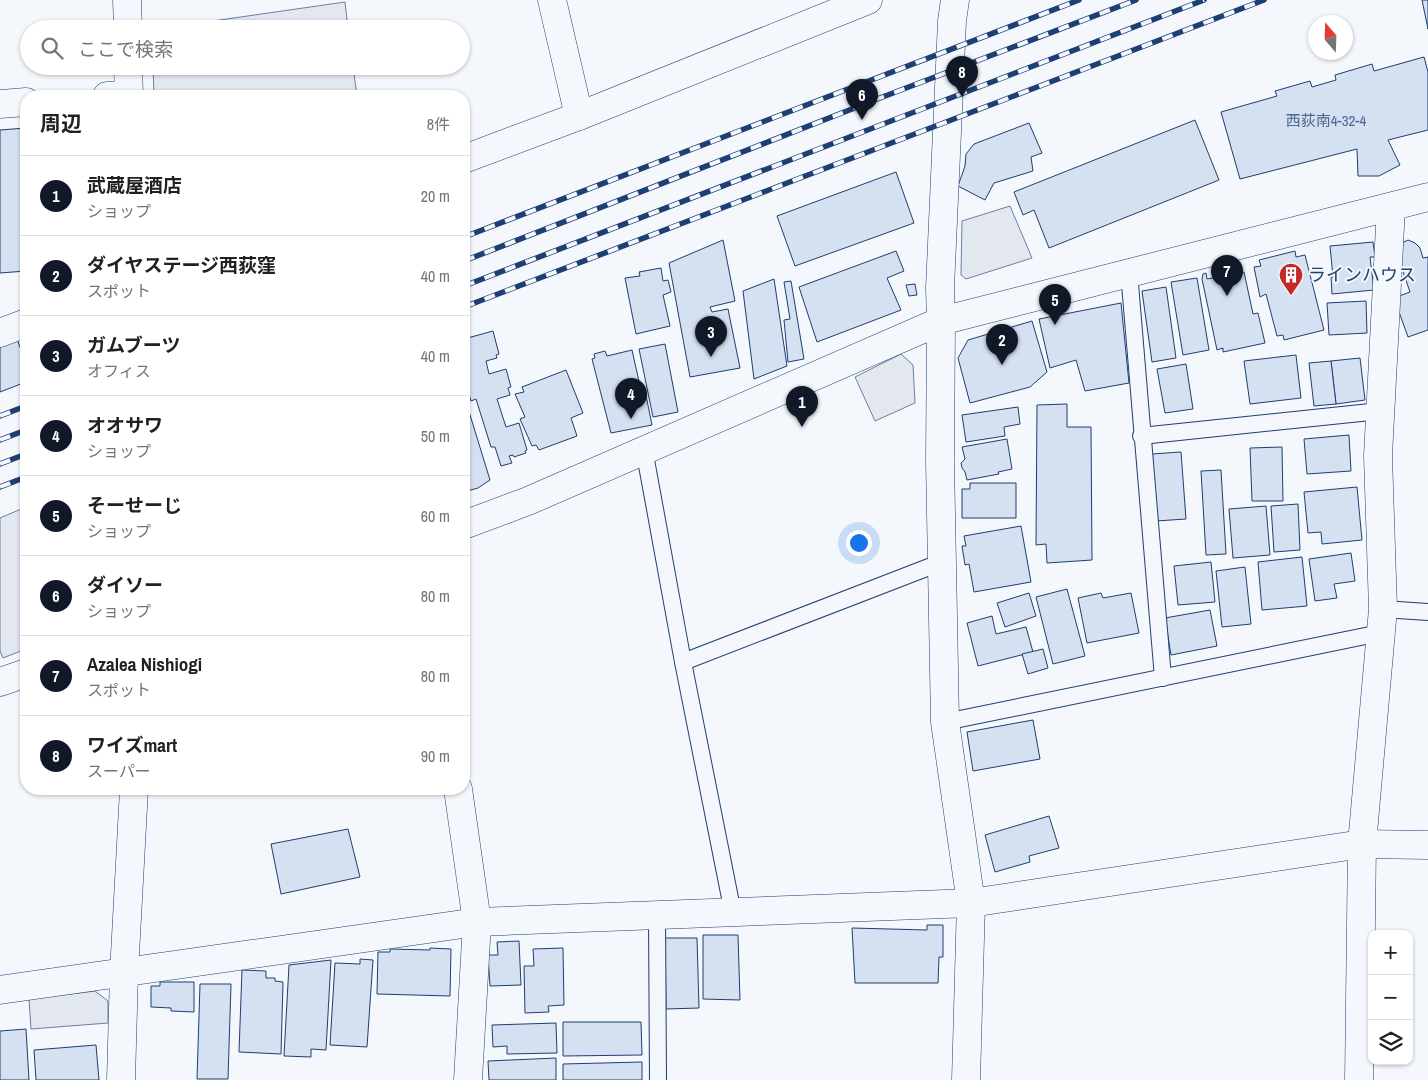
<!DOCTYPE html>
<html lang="ja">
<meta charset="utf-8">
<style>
:root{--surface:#fff;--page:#f2f2f2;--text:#202124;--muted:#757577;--line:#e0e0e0;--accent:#111827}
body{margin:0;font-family:"Archivo Narrow","Noto Sans JP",sans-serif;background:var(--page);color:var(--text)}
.controls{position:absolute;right:15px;bottom:15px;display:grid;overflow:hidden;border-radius:10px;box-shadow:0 1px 4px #0004}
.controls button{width:45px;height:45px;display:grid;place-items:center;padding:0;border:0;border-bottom:1px solid var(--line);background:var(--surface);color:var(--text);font:25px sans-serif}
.compass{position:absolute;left:1308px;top:15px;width:45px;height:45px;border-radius:50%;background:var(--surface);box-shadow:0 1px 4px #0004;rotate:341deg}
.you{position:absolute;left:858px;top:542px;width:18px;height:18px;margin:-12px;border:4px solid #fff;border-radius:50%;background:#1a73e8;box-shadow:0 0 0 8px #1a73e833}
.badge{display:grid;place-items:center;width:32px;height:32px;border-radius:50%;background:var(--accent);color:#fff;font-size:16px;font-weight:700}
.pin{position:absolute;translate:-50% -41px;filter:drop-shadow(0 1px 2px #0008)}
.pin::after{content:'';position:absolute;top:26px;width:18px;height:15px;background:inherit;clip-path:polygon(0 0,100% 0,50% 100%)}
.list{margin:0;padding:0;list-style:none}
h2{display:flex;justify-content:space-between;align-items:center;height:65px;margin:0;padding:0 20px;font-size:21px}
h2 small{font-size:16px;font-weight:400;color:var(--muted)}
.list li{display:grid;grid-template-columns:32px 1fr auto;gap:15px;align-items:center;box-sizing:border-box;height:80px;padding:0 20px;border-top:1px solid var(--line)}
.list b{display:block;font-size:19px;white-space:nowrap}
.list p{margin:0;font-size:16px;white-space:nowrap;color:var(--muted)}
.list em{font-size:16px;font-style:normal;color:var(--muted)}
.icon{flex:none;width:28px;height:28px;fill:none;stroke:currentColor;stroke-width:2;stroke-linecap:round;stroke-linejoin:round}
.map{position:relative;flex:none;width:1428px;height:1080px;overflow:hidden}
.search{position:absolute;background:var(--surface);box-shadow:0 1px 4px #0004;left:20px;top:20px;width:450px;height:55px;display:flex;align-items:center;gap:12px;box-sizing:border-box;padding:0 18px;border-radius:28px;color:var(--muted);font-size:19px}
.panel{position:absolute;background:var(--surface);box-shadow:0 1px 4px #0004;left:20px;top:90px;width:450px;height:705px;border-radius:20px}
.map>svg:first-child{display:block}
</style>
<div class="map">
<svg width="1428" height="1080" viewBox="0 0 1428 1080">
<rect width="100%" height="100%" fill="#f4f7fb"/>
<!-- parking -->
<g fill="#e3e8f0" stroke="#687fa3">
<path d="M345 2 348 29H157Z"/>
<path d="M153 66H353L357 96H154Z"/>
<path d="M1010 206 1032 258 966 279 961 275 962 221Z"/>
<path d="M901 354 913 365 915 403 875 421 855 377Z"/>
<path d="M26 507V649L3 658 0 651V518Z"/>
<path d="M95 991 108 1001V1023L31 1029 29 999Z"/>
</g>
<!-- building -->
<g fill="#d5e0f0" stroke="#1d3f73">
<path d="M1422 0H1428V29Z"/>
<path d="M1424 57 1428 72V130L1388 140 1400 165 1379 176H1358L1357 149 1240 179 1221 112 1277 96 1275 91 1310 81 1312 87 1336 80 1335 75 1372 64 1374 71Z"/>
<path d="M1195 120 1219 180 1049 248 1034 210 1023 215 1014 192Z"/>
<path d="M1029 123 1042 153 1031 157 1033 171 994 183 985 200 958 186 965 166 966 154 974 144Z"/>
<path d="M26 128V271L0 273V130Z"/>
<path d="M896 172 914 223 795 266 777 216Z"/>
<path d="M723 240 735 301 710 307 712 312 728 309 740 368 690 377 669 263Z"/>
<path d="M1408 240 1415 243 1420 248 1423 258 1428 257V330L1408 337 1394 298 1410 292 1401 266 1402 243Z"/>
<path d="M1373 242 1375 257H1370L1374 290 1332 294 1331 277H1333L1330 246Z"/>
<path d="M896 251 904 271 887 278 901 310 817 342 799 287Z"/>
<path d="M1295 251 1296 257 1305 255 1324 330 1284 340 1283 335 1277 336 1266 294 1260 297 1254 267 1261 266 1259 260Z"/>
<path d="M661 268 663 281 668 280 671 292 663 295 670 326 636 334 625 278 640 276 639 272Z"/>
<path d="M1244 272 1253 314 1258 313 1265 343 1223 352V348L1217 350 1202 279 1203 274 1206 273 1207 279Z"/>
<path d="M1197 278 1209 350 1183 355 1171 282Z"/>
<path d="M774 279 787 366 754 379 743 291Z"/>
<path d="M791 281 804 359 788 362 784 320 790 319 784 282Z"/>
<path d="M915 284 917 295 909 296 906 285Z"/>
<path d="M1166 287 1176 358 1152 362 1142 291Z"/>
<path d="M1366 301 1367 333 1329 335 1327 303Z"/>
<path d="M1121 303 1129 383 1085 391 1076 360 1050 368 1039 319Z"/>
<path d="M1032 321 1047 372 1030 387 970 403 958 358 968 340Z"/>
<path d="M493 331 499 354 496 355 497 358 486 361 489 374 506 369 511 387 508 388 510 395 497 399 506 427 519 423 527 450 525 451 526 453 514 457 513 455 509 456 512 463 501 466 495 447H491L476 399 471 401 464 378V339Z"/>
<path d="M16 336 26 364V382L0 392V342Z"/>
<path d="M665 344 678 412 653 417 639 349Z"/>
<path d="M632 350 640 386H644L652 425 611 433 592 359 595 358 594 354 605 351 607 356Z"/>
<path d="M1296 355 1301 398 1250 404 1244 361Z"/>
<path d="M1360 358 1365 400 1336 404 1331 361Z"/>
<path d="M1331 361 1336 404 1314 406 1309 363Z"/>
<path d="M1186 364 1193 409 1165 413 1157 369Z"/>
<path d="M566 370 583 413 571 418 577 436 539 450 536 445 532 446 520 419 525 417 515 394 524 392 522 387Z"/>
<path d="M1067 404V427H1091L1092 560 1047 563 1046 544 1036 545 1037 405Z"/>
<path d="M464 405H467L490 480 478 488 464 492Z"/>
<path d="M1018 407 1020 424 1004 427 1005 436 966 442 962 415Z"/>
<path d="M1349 435 1351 471 1307 474 1304 439Z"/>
<path d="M1007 439 1012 469 998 472 999 474 967 480 965 472 962 468 961 463 965 459 962 447Z"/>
<path d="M1282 447 1283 501H1252L1250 448Z"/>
<path d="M1181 452 1186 519 1156 521 1152 454Z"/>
<path d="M1221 470 1226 554 1206 555 1201 471Z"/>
<path d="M970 483H1016V518H962V489H970Z"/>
<path d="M1357 487 1362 540 1322 544 1321 532 1308 533 1304 492Z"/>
<path d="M1298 504 1300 550 1274 552 1271 506Z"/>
<path d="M1266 506 1270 555 1233 558 1229 509Z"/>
<path d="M1021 526 1031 582 974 592 969 564 965 565 962 546H966L964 536Z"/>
<path d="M1351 553 1355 581 1334 584 1337 598 1315 601 1309 559Z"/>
<path d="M1302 557 1307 606 1262 610 1258 562Z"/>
<path d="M1211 562 1215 602 1178 605 1174 566Z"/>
<path d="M1245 567 1251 624 1222 627 1216 571Z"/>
<path d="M1067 589 1085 656 1053 664 1036 597Z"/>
<path d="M1029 593 1036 616 1005 627 997 603Z"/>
<path d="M1101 593 1103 598 1131 593 1139 633 1087 643 1078 598Z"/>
<path d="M1210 610 1217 646 1171 655 1165 618Z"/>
<path d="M992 616 996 634 1026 627 1033 652 978 666 967 623Z"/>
<path d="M1043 649 1048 668 1028 674 1022 654Z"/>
<path d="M1033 720 1040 759 973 771 967 732Z"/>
<path d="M1049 816 1059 848 1029 856 1030 862 995 872 985 835Z"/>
<path d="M348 829 360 877 281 894 271 844Z"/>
<path d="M927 925H943V957H939L938 983H855L852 928 927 930Z"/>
<path d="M703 935H738L740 1000 703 999Z"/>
<path d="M665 938H697L699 1008 666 1009Z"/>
<path d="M519 941 521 985 490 986 488 955H498L497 942Z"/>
<path d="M430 948 451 949 450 996 377 994 378 952H390V949L430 950Z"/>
<path d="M563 948 564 1005 548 1006 549 1012 525 1013 524 966H534L533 949Z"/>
<path d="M360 959 373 960 367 1047 330 1045 335 963 360 964Z"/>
<path d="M331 960 326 1050 311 1049V1057L284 1056 289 965Z"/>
<path d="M242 970 266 971V978H275V981L283 982 281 1054 239 1052Z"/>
<path d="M160 982H194V1012L171 1011V1008L151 1007V986H160Z"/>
<path d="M200 984H231L228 1079H197Z"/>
<path d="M563 1022H641L642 1055 563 1056Z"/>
<path d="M556 1023 557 1053 507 1054V1046L493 1047 492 1025Z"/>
<path d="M26 1029 29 1080H0V1031Z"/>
<path d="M96 1045 99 1080H36L34 1050Z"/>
<path d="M556 1058V1080H489L488 1061Z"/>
<path d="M642 1062V1080H563V1064Z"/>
</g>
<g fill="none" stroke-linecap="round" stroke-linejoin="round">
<defs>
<g id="lane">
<path d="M1129 272 1163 678"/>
<path d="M1141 436 1380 411"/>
<path d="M644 449 683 662 733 913"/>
<path d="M1383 609 1428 612"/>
<path d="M683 662 942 562"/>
<path d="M945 722 1380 633"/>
<path d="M657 916 658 1080"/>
</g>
<g id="street">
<path d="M552 0 579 116"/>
<path d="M107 96 129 95"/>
<path d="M0 104 26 102"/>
<path d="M464 159 579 116 868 0"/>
<path d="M941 321 940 461 945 722 971 903 966 1080"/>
<path d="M0 333 26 323"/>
<path d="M0 682 26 673"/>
<path d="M458 789 477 922 468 1080"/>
<path d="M0 990 477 922 971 903 1362 844 1428 845"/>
<path d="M1359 1080 1362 844 1383 609 1378 456 1391 207"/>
</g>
<g id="secondary">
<path d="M127 0 128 29"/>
<path d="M128 66 129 96"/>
<path d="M941 321 940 288 952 21 955 0"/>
<path d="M464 525 528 501 941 321 1428 197"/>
<path d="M121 1080 124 973 134 789"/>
</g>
</defs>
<!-- lane casing -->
<use href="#lane" stroke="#1d3f73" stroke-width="18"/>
<!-- street casing -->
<use href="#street" stroke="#1d3f73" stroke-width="29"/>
<!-- secondary casing -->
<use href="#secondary" stroke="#1d3f73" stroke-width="29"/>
<!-- lane -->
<use href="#lane" stroke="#f4f7fb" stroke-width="16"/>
<!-- street -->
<use href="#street" stroke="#f4f7fb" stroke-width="28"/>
<!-- secondary -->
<use href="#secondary" stroke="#f4f7fb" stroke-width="28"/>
<defs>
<g id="rail">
<path d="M464 237 1079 0"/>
<path d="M464 261 880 98 1136 0"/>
<path d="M464 286 1204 0"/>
<path d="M464 307 1264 0"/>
<path d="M0 416 26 406"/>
<path d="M0 440 26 430"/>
<path d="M0 464 26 454"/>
<path d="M0 487 26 477"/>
</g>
</defs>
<!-- rail casing -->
<use href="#rail" stroke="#1d3f73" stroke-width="5.5"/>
<!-- rail -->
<use href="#rail" stroke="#f4f7fb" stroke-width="4" stroke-dasharray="11" stroke-linecap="butt"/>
</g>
<!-- icons -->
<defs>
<symbol id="building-pin" viewBox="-11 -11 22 30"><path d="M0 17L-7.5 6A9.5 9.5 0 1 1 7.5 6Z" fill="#c62828" stroke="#f4f7fb"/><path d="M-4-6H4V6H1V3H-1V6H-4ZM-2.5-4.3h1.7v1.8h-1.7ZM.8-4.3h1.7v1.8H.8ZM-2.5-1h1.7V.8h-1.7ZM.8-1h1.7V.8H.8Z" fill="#fff"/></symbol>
</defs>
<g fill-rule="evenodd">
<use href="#building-pin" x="1277" y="261" width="28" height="38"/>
</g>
<g text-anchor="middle" stroke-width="4" stroke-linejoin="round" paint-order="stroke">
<!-- number labels -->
<g font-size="15" fill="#4b6792">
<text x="1326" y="126">西荻南4-32-4</text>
</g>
<!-- poi labels -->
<g font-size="18" fill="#1d3f73" stroke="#f4f7fb" text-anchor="start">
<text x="1308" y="281">ラインハウス</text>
</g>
</g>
</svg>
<div class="controls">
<button>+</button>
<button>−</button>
<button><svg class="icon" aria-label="layers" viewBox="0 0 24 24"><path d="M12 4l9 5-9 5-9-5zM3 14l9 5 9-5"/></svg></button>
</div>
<svg class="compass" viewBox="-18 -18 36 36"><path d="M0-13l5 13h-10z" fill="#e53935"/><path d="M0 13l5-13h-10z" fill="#757577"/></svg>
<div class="you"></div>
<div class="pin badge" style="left:802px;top:427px">1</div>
<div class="pin badge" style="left:1002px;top:365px">2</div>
<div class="pin badge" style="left:711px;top:357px">3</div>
<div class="pin badge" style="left:631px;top:419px">4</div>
<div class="pin badge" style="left:1055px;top:325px">5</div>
<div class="pin badge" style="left:862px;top:120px">6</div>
<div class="pin badge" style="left:1227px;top:296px">7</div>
<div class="pin badge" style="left:962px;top:97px">8</div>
<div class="search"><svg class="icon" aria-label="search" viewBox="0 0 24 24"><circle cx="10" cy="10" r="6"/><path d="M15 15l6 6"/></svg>ここで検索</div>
<section class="panel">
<h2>周辺<small>8件</small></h2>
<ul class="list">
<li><span class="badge">1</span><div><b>武蔵屋酒店</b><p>ショップ</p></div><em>20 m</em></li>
<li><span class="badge">2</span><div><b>ダイヤステージ西荻窪</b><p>スポット</p></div><em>40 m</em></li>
<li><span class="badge">3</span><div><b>ガムブーツ</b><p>オフィス</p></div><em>40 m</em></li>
<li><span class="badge">4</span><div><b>オオサワ</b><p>ショップ</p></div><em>50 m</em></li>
<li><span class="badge">5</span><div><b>そーせーじ</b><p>ショップ</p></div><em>60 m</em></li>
<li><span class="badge">6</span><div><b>ダイソー</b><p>ショップ</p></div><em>80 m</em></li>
<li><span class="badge">7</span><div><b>Azalea Nishiogi</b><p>スポット</p></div><em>80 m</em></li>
<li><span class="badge">8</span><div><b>ワイズmart</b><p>スーパー</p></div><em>90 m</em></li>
</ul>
</section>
</div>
